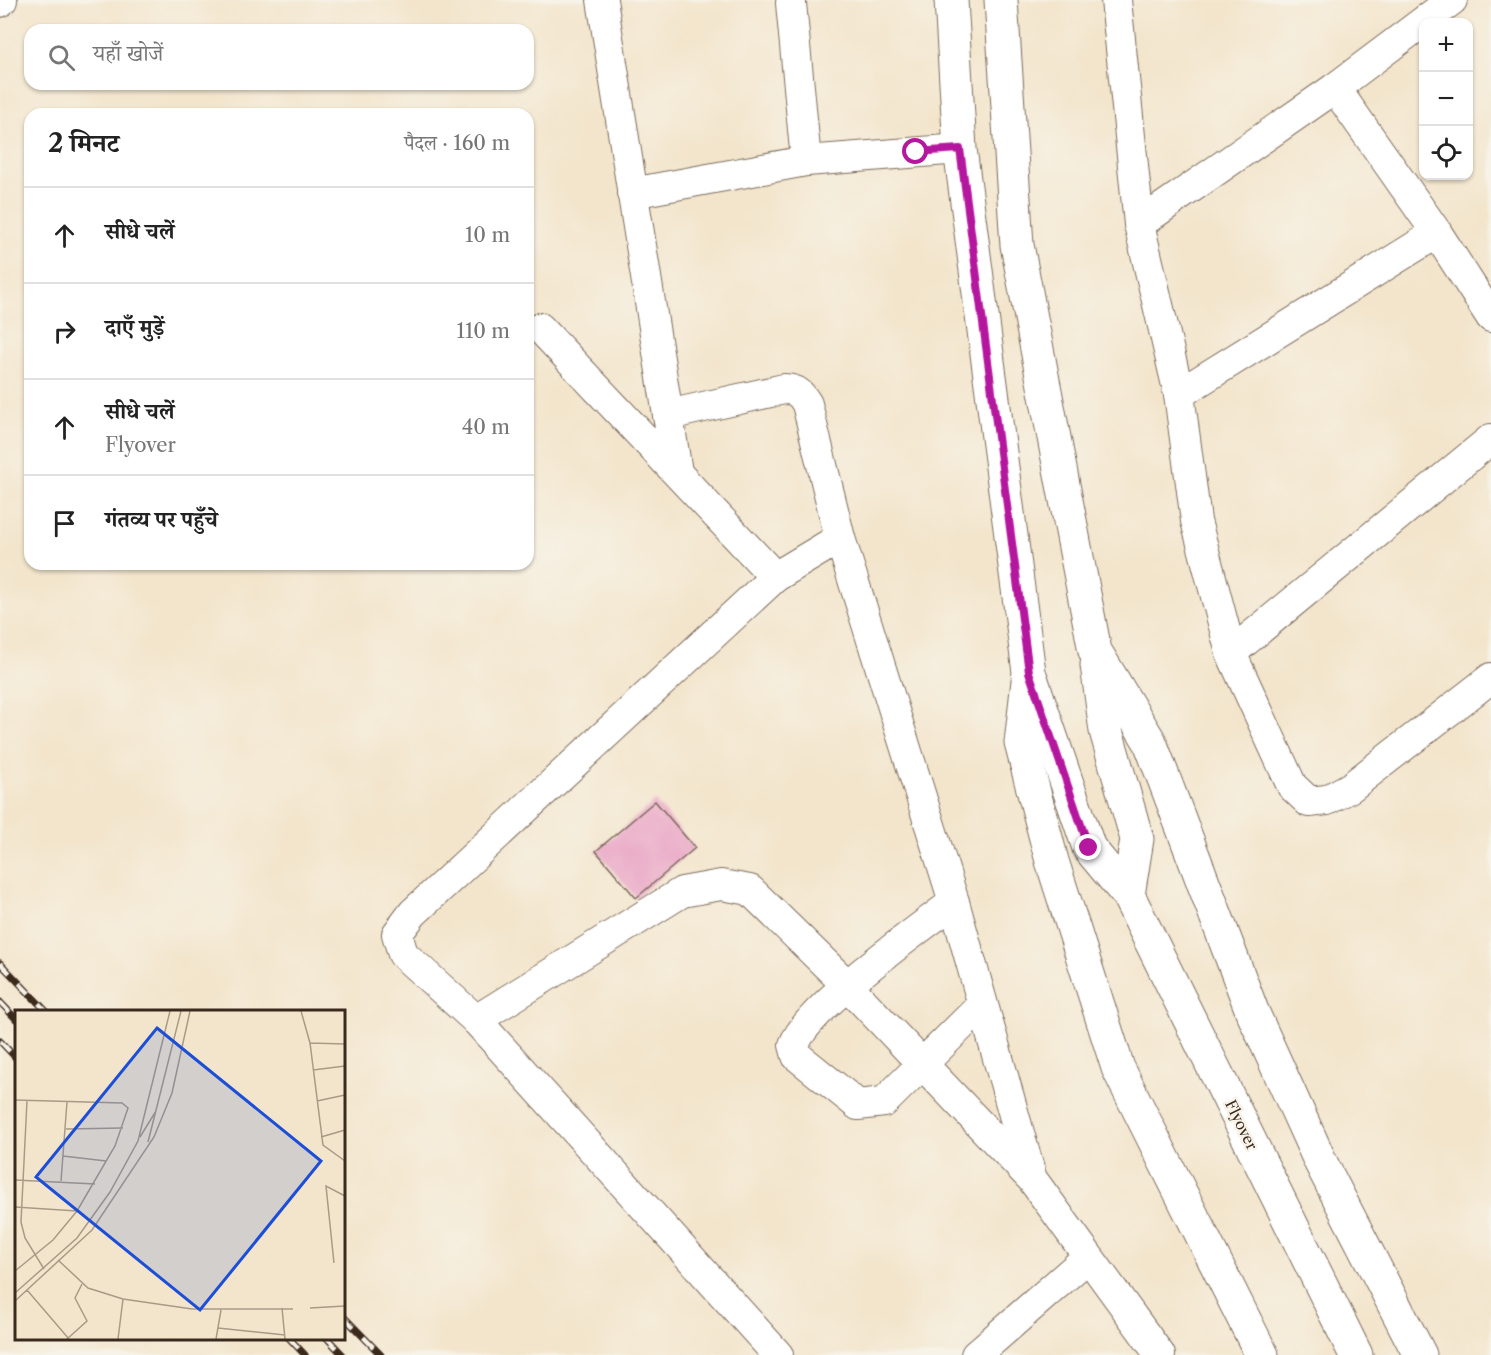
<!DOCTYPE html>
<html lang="hi">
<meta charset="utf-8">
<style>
:root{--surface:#fff;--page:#f2f2f2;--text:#222;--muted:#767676;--line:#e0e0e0}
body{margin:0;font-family:"Libre Caslon Text","Noto Serif Devanagari",serif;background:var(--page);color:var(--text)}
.controls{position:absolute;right:18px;top:18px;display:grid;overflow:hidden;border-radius:12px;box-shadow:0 2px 4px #0004}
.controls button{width:54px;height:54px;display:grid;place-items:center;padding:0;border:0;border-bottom:2px solid var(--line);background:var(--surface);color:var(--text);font:30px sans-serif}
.stop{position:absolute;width:18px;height:18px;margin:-14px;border:4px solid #b5179e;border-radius:50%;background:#fff}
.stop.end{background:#b5179e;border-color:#fff;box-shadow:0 2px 6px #0008}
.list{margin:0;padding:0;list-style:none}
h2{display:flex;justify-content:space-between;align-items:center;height:78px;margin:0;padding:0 24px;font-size:26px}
h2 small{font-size:20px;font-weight:400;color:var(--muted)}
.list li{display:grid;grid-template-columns:39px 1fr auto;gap:18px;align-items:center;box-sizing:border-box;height:96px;padding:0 24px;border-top:2px solid var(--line)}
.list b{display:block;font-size:22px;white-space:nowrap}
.list p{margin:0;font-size:20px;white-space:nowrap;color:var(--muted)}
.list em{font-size:20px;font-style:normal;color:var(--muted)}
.icon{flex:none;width:33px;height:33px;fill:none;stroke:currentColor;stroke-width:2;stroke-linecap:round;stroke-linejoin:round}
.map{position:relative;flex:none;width:1491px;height:1355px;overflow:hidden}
.search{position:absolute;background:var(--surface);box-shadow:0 2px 4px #0004;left:24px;top:24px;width:510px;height:66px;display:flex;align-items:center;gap:15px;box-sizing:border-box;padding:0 21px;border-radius:18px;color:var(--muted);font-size:22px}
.panel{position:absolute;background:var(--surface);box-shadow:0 2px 4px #0004;left:24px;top:108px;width:510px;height:462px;border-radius:18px}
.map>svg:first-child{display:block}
</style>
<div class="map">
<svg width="1491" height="1355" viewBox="0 0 1491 1355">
<rect width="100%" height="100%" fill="#f7f3e8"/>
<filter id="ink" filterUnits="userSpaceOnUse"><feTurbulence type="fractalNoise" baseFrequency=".0167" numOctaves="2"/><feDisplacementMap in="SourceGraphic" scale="12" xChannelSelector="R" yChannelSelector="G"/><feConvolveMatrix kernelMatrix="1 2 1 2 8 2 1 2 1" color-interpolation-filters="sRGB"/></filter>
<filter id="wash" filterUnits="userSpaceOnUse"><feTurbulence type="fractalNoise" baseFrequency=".008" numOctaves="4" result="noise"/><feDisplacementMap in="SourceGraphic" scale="24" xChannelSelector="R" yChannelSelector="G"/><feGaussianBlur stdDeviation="1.35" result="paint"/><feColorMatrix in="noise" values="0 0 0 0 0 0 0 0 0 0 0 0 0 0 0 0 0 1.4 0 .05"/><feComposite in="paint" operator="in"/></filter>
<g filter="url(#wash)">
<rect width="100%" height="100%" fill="#f3e5cc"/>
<g id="blocks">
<!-- building -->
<path fill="#e9a3c5" d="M655 801 695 848 636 898 596 851Z"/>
</g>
</g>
<g filter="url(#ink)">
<use href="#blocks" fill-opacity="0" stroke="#7b6b5b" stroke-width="1.5"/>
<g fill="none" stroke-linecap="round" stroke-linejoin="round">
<defs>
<g id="minor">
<path d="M602 0 677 472"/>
<path d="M1116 0 1139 224 1179 394 1196 521 1231 653 1292 786 1309 802 1327 800 1351 787 1491 678"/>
<path d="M0 2 2 0"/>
<path d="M791 3 806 161"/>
<path d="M1335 88 1437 233 1491 317"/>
<path d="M632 193 806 161 960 149"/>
<path d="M1139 224 1335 88 1452 0"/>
<path d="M540 328 775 577"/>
<path d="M1179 394 1437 233"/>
<path d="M668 415 784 389C797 389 801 394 807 404L840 538 954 902 1032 1179 1160 1355"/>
<path d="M1231 653 1491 439"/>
<path d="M954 902C917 931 808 1007 794 1045L797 1056 858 1105 884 1102 982 1005"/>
<path d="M476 1020 682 892 721 885 750 890 848 986 1029 1176"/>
<path d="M778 1355 476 1020 403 954 397 934 413 913 775 577 840 538"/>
<path d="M976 1355 1088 1257"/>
</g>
<g id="major">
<path d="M951 0 960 149 1029 672 1021 743 1052 861 1118 1068 1262 1355"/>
<path d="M1001 0 1017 245 1095 651 1150 742 1252 1011 1321 1163 1420 1355"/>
<path d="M1097 665 1106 731 1137 839 1128 895"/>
<path d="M1031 678 1089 848 1128 895 1356 1355"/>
</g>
</defs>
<!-- minor casing -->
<use href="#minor" stroke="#7b6b5b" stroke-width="32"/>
<!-- major casing -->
<use href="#major" stroke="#7b6b5b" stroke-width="35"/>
<!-- minor -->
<use href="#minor" stroke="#fff" stroke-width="30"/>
<!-- major -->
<use href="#major" stroke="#fff" stroke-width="33"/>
<defs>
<g id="rail">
<path d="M0 963 47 1012"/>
<path d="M0 1002 16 1019"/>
<path d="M0 1041 16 1058"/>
<path d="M344 1317 381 1355"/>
<path d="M289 1338 305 1355"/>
<path d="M327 1338 343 1355"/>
</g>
</defs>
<!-- rail casing -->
<use href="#rail" stroke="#3b2a1e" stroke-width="7"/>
<!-- rail -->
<use href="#rail" stroke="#f7f3e8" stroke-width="4.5" stroke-dasharray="14" stroke-linecap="butt"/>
</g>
</g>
<g fill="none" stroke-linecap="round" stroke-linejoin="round" filter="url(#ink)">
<!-- route -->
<path stroke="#b5179e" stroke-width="8" d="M916 152 960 149 1029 672 1089 848"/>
</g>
<g text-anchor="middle" stroke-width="5" stroke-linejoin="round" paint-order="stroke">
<!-- street labels -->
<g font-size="15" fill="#3b2a1e" stroke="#f7f3e8">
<text transform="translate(1241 1125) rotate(64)" y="5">Flyover</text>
</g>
</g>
<!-- overview -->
<g transform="translate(15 1010)">
<rect width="330" height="330" fill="#f3e5cc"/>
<path fill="none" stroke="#a99a86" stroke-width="1.5" d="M286 1 295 33 308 135 330 151M295 33 330 34M298 60 330 56M0 90 107 93 113 98 100 136 62 201 38 230 0 261M12 91 6 212 10 228 29 259M302 91 330 85M51 119 108 118M125 127 141 101M306 127 330 120M133 132 166 1M48 146 91 151M0 170 80 174M46 171 52 92M0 197 62 201M43 250 73 278 108 289 177 299H278M319 253 311 176 330 186M12 280 54 329M0 283 62 228 95 182 123 131 155 1M0 291 77 220 139 127 157 83 175 1M267 298 270 329M295 298 330 296M203 318 270 325M52 329 72 311 60 288 67 274M103 329 108 289M201 329 206 300"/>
<path fill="#1d4ed8" fill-opacity="0.15" stroke="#1d4ed8" stroke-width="3" d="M142 18 306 151 185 300 21 167Z"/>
<rect width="330" height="330" fill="none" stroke="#3b2a1e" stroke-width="3"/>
</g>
</svg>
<div class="controls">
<button>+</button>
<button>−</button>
<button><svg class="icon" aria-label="locate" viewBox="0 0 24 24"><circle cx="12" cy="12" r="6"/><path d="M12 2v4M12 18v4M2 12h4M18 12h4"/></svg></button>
</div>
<div class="stop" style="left:916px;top:152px"></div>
<div class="stop end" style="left:1089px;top:848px"></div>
<div class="search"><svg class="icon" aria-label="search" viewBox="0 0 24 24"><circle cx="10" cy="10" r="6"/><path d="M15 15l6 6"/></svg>यहाँ खोजें</div>
<section class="panel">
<h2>2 मिनट<small>पैदल · 160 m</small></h2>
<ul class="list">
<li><svg class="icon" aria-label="ahead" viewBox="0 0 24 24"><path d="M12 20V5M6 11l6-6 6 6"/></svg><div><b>सीधे चलें</b></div><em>10 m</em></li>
<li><svg class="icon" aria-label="right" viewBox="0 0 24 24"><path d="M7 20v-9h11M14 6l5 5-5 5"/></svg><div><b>दाएँ मुड़ें</b></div><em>110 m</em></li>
<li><svg class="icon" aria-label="ahead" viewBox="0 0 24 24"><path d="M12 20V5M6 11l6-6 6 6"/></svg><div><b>सीधे चलें</b><p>Flyover</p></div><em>40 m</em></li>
<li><svg class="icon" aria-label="arrive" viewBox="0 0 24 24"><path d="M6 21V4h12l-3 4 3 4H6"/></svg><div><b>गंतव्य पर पहुँचे</b></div></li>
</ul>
</section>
</div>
